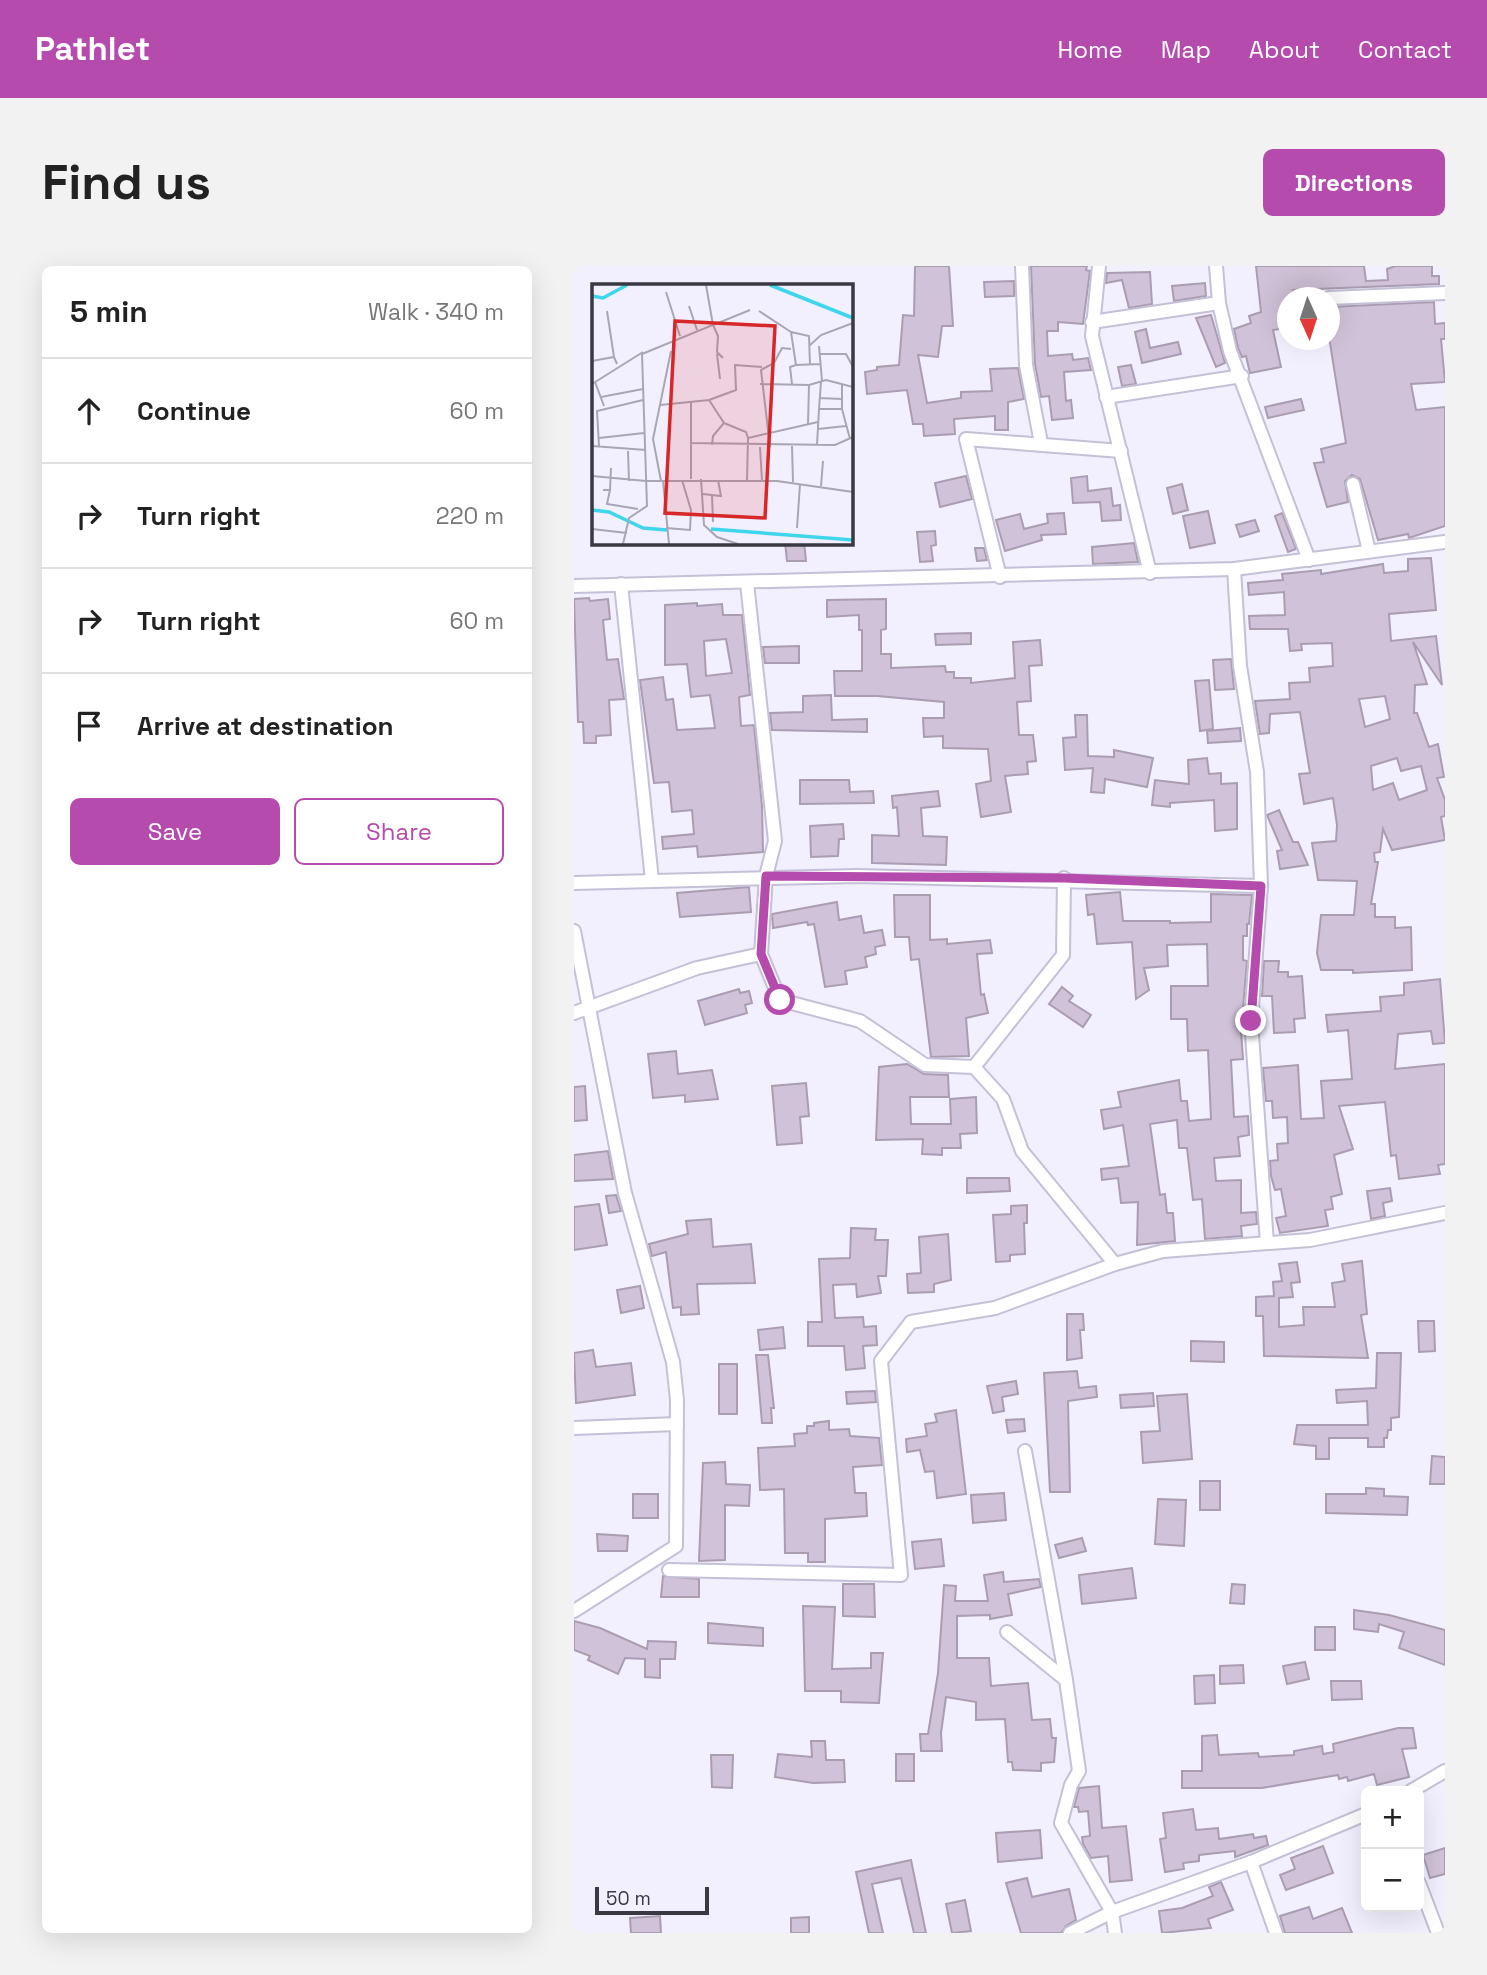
<!DOCTYPE html>
<meta charset="utf-8">
<style>
:root{--surface:#fff;--page:#f2f2f2;--text:#222;--muted:#767676;--line:#e0e0e0;--accent:#b54bad}
body{margin:0;font-family:"Space Grotesk",sans-serif;background:var(--page);color:var(--text)}
.controls{position:absolute;right:21px;bottom:21px;display:grid;overflow:hidden;border-radius:10px;box-shadow:0 7px 28px #0002}
.controls button{width:63px;height:63px;display:grid;place-items:center;padding:0;border:0;border-bottom:2px solid var(--line);background:var(--surface);color:var(--text);font:35px sans-serif}
.compass{position:absolute;left:703px;top:21px;width:63px;height:63px;border-radius:50%;background:var(--surface);box-shadow:0 7px 28px #0002;rotate:177deg}
.scale{position:absolute;left:21px;bottom:18px;width:114px;box-sizing:border-box;padding-left:7px;border:4px solid #3a3842;border-top:0;font-size:19px;line-height:24px;white-space:nowrap;color:#3a3842;-webkit-text-stroke:5px #f2f0ff;paint-order:stroke}
.stop{position:absolute;width:21px;height:21px;margin:-16px;border:5px solid #b54bad;border-radius:50%;background:#fff}
.stop.end{background:#b54bad;border-color:#fff;box-shadow:0 2px 7px #0008}
.list{margin:0;padding:0;list-style:none}
h2{display:flex;justify-content:space-between;align-items:center;height:91px;margin:0;padding:0 28px;font-size:30px}
h2 small{font-size:23px;font-weight:400;color:var(--muted)}
.list li{display:grid;grid-template-columns:46px 1fr auto;gap:21px;align-items:center;box-sizing:border-box;height:105px;padding:0 28px;border-top:2px solid var(--line)}
.list b{display:block;font-size:26px;white-space:nowrap}
.list em{font-size:23px;font-style:normal;color:var(--muted)}
.actions{display:flex;gap:14px;padding:21px 28px}
.actions a{flex:1;padding:16px 0;border:2px solid var(--accent);border-radius:10px;text-align:center;font-size:24px;color:var(--accent)}
.actions .main{background:var(--accent);color:#fff}
.icon{flex:none;width:38px;height:38px;fill:none;stroke:currentColor;stroke-width:2;stroke-linecap:round;stroke-linejoin:round}
.map{position:relative;flex:none;width:871px;height:1667px;overflow:hidden;border-radius:10px}
header{display:flex;align-items:center;gap:42px;box-sizing:border-box;height:98px;padding:0 35px;background:var(--accent);color:#fff}
header strong{font-size:33px}
nav{display:flex;gap:38px;margin-inline-start:auto;font-size:24px}
.intro{display:flex;align-items:center;justify-content:space-between;box-sizing:border-box;height:168px;padding:0 42px}
h1{margin:0;font-size:49px}
.button{padding:18px 32px;border-radius:10px;background:var(--accent);color:#fff;font-size:24px;font-weight:700}
main{display:flex;gap:42px;padding:0 42px}
aside{flex:1;background:var(--surface);border-radius:10px;box-shadow:0 7px 28px #0002}
.map>svg:first-child{display:block}
</style>
<header>
<strong>Pathlet</strong>
<nav><a>Home</a><a>Map</a><a>About</a><a>Contact</a></nav>
</header>
<div class="intro"><h1>Find us</h1><a class="button">Directions</a></div>
<main>
<aside>
<h2>5 min<small>Walk · 340 m</small></h2>
<ul class="list">
<li><svg class="icon" aria-label="ahead" viewBox="0 0 24 24"><path d="M12 20V5M6 11l6-6 6 6"/></svg><div><b>Continue</b></div><em>60 m</em></li>
<li><svg class="icon" aria-label="right" viewBox="0 0 24 24"><path d="M7 20v-9h11M14 6l5 5-5 5"/></svg><div><b>Turn right</b></div><em>220 m</em></li>
<li><svg class="icon" aria-label="right" viewBox="0 0 24 24"><path d="M7 20v-9h11M14 6l5 5-5 5"/></svg><div><b>Turn right</b></div><em>60 m</em></li>
<li><svg class="icon" aria-label="arrive" viewBox="0 0 24 24"><path d="M6 21V4h12l-3 4 3 4H6"/></svg><div><b>Arrive at destination</b></div></li>
</ul>
<div class="actions"><a class="main">Save</a><a>Share</a></div>
</aside>
<div class="map">
<svg width="871" height="1667" viewBox="0 0 871 1667">
<rect width="100%" height="100%" fill="#f2f0ff"/>
<!-- building -->
<g fill="#d0c2d8" stroke="#aa9db1" stroke-width="2" fill-rule="evenodd">
<path d="M341 0H375L379 60H368L364 91 344 89 353 137 387 132V126L418 125 416 103 444 102 450 133 434 136V164H421V150L380 153 381 168 350 170 349 158H339L333 124 293 128 291 106 303 104V101L325 99 329 49 340 50Z"/>
<path d="M457 0H513L512 4 516 5 509 58 484 56V65H473L474 90 498 88 499 94 514 92 517 104 490 106 492 135 497 134 499 152 478 154 475 130 467 131 461 98Z"/>
<path d="M682 0H790L792 15 814 14 813 3 821 0H858V10H865V18L719 24 720 32H713L712 36 713 62 699 64 707 101 676 107 672 90 668 91 664 82 660 63 677 57 675 50 687 46Z"/>
<path d="M576 6 578 38 555 42 548 14 532 17 533 7Z"/>
<path d="M440 15V30L411 31 410 16Z"/>
<path d="M631 17 632 30 600 35 598 20Z"/>
<path d="M860 36 861 58 871 57V73H867L871 116 837 118 842 144 871 141V260L835 272 834 268 804 274 786 213 778 209 771 215 774 236 753 241 740 197 750 196 747 183 772 177 755 71V41Z"/>
<path d="M637 49 651 97 642 101 622 52Z"/>
<path d="M572 63 576 82 604 76 607 88 568 97 561 66Z"/>
<path d="M557 99 562 118 548 120 544 101Z"/>
<path d="M727 133 730 144 694 152 691 141Z"/>
<path d="M392 210 398 233 366 241 361 217Z"/>
<path d="M513 210 514 225 537 222 539 240 546 239 547 254 528 255 526 236 499 237 497 212Z"/>
<path d="M608 218 614 244 599 248 593 222Z"/>
<path d="M634 245 641 277 616 282 609 250Z"/>
<path d="M490 247 492 268 467 269 468 274 431 285 422 254 446 248 450 263 474 257 473 248Z"/>
<path d="M708 247 722 283 714 286 701 250Z"/>
<path d="M681 254 685 265 666 271 662 259Z"/>
<path d="M361 265 362 279 357 280 359 295 346 296 343 266Z"/>
<path d="M211 276H230L232 295H213Z"/>
<path d="M560 277 564 296 519 298 518 281Z"/>
<path d="M401 282H410L413 294 403 295Z"/>
<path d="M857 292 862 344 815 348 817 375 862 370 868 419 839 376 853 418 841 419 840 447H843L855 481 864 478 870 511 863 512 871 534V550L867 551 871 574 818 584 809 563 806 586 800 587 801 596H804L797 638H801V651H821V662L837 661 838 704 779 707V704H747L743 687 747 649H780L783 615 744 614 738 577 762 575 763 559 759 532 730 538 725 508 736 507 726 446 696 448 695 467 686 468 681 435 716 433 715 417 736 416 735 402 759 400 758 377 727 378 728 384 716 385 714 363H676L675 350 711 349 710 326 675 329 674 317 709 314 708 308 747 304V308L809 298 810 307 834 305V293ZM811 430 816 453 791 461 785 433ZM823 492 827 505 847 500 853 524 825 534 819 517 799 524 797 500Z"/>
<path d="M15 332 16 335 34 333 36 353 29 354 33 394 44 393 50 433 35 434 37 469 22 470V477H10L9 456H4L0 333Z"/>
<path d="M312 333V363L307 364V388H317V402L371 400 372 406H380V412H397V417L441 412 439 376 466 374 468 399 455 400 457 435 443 436 445 469H459L462 495 453 496 454 508 431 510 437 546 407 551 402 518 417 515 414 483 369 482V470L350 471 349 452H370V436L303 430H261L260 405H288V364H285V349L253 351V334Z"/>
<path d="M123 337V340L148 338 149 349H168L176 429 165 431 167 460 180 459 188 540 189 586 124 591 123 580 89 583 88 571 120 568 118 544 98 546 95 516 80 517 66 414 89 411 92 434 99 433 103 464 141 462 136 429 117 431 113 398 91 399V339ZM152 373 158 407 132 410 130 375Z"/>
<path d="M397 367V378L362 379 361 368Z"/>
<path d="M225 380V397H191L189 381Z"/>
<path d="M657 393 660 423 641 424 639 394Z"/>
<path d="M635 414 639 463 626 465 621 415Z"/>
<path d="M257 429 258 454 293 453V466L198 464 196 447 229 446V430Z"/>
<path d="M501 449H513L514 490 540 491V484L579 492 573 521 531 513 530 527 517 526 519 502 491 504 489 472 502 471Z"/>
<path d="M666 462 667 475 634 477 633 465Z"/>
<path d="M633 492 635 508 647 507V518L663 517V563L641 565 640 534 596 537V541L578 539 581 514 615 518 614 494Z"/>
<path d="M226 514H275L276 526 299 525 300 537 226 538Z"/>
<path d="M364 525 366 540 347 542 349 570 373 571 372 599 298 597V569L325 570 323 541 319 542 318 530Z"/>
<path d="M705 544 719 576H724L734 599 706 603 703 585 708 584 693 549Z"/>
<path d="M269 558 270 573H265L264 590 237 591 236 560Z"/>
<path d="M175 621 177 646 106 651 103 627Z"/>
<path d="M546 626 549 655H596V657L637 656V628L678 629 675 658H673V670H669V694L673 695 667 765 669 793 657 794 660 851 674 850 675 869 664 871 666 890 640 892 642 915 667 914V947L682 946 683 958 667 960 668 970 631 973 628 933 619 934 613 882H605L603 854 576 858 586 929 591 928 593 947H599L601 975 563 979 564 936 547 937 544 912 528 914 527 903 555 900 549 859 530 863 527 844 547 841 544 826 605 814 607 835H613L615 855 637 853 634 784 614 785 613 753H597V720H634L633 678 593 679 594 700 570 702 575 724 562 733 558 676 523 678 520 648 514 649 512 629Z"/>
<path d="M320 629H356V674L373 673V678L416 674 418 687 403 688 407 729 410 728 414 747 392 752 395 790 357 791 345 693 337 694 335 671H321Z"/>
<path d="M263 636 265 654 287 650 290 667 308 664 311 679 301 681 302 688 291 691 293 701 271 705 273 718 251 721 240 658 234 659 233 656 199 662 198 648Z"/>
<path d="M690 695H705L704 706H714V711L728 710 731 752 720 753 721 766 700 767 698 730H688Z"/>
<path d="M866 713 871 777 859 778 857 765 824 768 821 803 871 798V898L864 899 866 908 825 913 822 889 817 890 811 836 765 840 779 883 760 889 768 928 757 931 759 943 751 944 754 960 706 967 702 952 712 950 707 923 701 924 697 910 696 895 704 894 703 878 714 877 713 851 699 852 698 835H692L689 802 724 799 727 853 750 852 747 815 778 813 774 764 754 766 752 749 807 745 806 731 830 729V717Z"/>
<path d="M488 721 499 730 495 735 517 749 509 761 475 738Z"/>
<path d="M165 723 166 727 175 725 178 737 171 739 173 747 131 759 124 735Z"/>
<path d="M102 785 104 808 138 804 144 833 111 836V829L79 832 74 788Z"/>
<path d="M333 798 350 808 374 809 375 831H336L337 858H377L376 833 402 831 403 867 386 868 387 882H368V889L348 888 349 873 302 874 305 801Z"/>
<path d="M232 817 235 850 226 851 228 877 203 879 198 820Z"/>
<path d="M11 820 13 854 0 855V821Z"/>
<path d="M34 885 39 913 0 915V889Z"/>
<path d="M393 912H435L436 925 393 927Z"/>
<path d="M816 922 818 935 809 937 811 950 797 953 793 925Z"/>
<path d="M42 929 47 945 35 947 32 930Z"/>
<path d="M25 938 33 979 0 984V941Z"/>
<path d="M453 939V957H450L451 988 436 989V995L422 996 419 949 437 948V940Z"/>
<path d="M137 953 139 981 177 978 181 1017 123 1018 125 1048 107 1049V1041L99 1042 92 986 78 990 75 978 114 968 112 955Z"/>
<path d="M277 962 302 963 301 974H314L312 1010H304L307 1027 283 1031 282 1018 259 1019 261 1052 289 1051 290 1061 302 1060 303 1079 289 1080 291 1102 272 1104 270 1080H234V1056H248L245 993 276 992Z"/>
<path d="M374 968 377 1014 360 1018V1026L334 1027 333 1008 347 1007 345 971Z"/>
<path d="M788 995 793 1048 787 1049 794 1092 690 1090 689 1050H682V1031L700 1030 699 1016 708 1015 705 998 723 996 726 1016 717 1017 719 1031 705 1032V1061L730 1059 729 1041H761L758 1017 771 1015 768 998Z"/>
<path d="M66 1020 70 1042 47 1047 43 1024Z"/>
<path d="M493 1048H509L510 1064H506L508 1092 493 1094Z"/>
<path d="M844 1055H860L861 1085 845 1086Z"/>
<path d="M209 1061 211 1082 186 1084 184 1064Z"/>
<path d="M617 1075 650 1076V1096L617 1095Z"/>
<path d="M19 1084 22 1101 57 1097 61 1129 2 1137 0 1087Z"/>
<path d="M803 1087H827L825 1151 817 1152V1164H814L813 1172H810V1181H794V1172H755V1193H742V1180L720 1178 723 1159H794L793 1135 763 1137 762 1124 802 1122Z"/>
<path d="M182 1089H194L200 1142H197L198 1157H188Z"/>
<rect x="145" y="1098" width="18" height="50"/>
<path d="M503 1105 505 1122 522 1120 523 1131 494 1135 496 1226H476L470 1107Z"/>
<path d="M442 1115 444 1128 428 1131 430 1145 419 1147 413 1120Z"/>
<path d="M301 1125 302 1136 273 1138 272 1126Z"/>
<path d="M579 1127 580 1140 547 1142 546 1129Z"/>
<path d="M613 1128 618 1193 569 1197 567 1166 586 1165 583 1130Z"/>
<path d="M382 1144 392 1228 363 1232 360 1205 351 1206 346 1184 333 1186 332 1173 353 1170 351 1158 363 1156 361 1148Z"/>
<path d="M450 1153 451 1165 434 1167 432 1154Z"/>
<path d="M255 1155V1164L275 1163 276 1170 305 1172 308 1199 279 1201 281 1227H292L293 1250 251 1253V1296H234V1287H211L210 1223 186 1224 184 1182 221 1180 220 1168 233 1167V1160H240V1157Z"/>
<path d="M858 1190 871 1191V1218H856Z"/>
<path d="M151 1196 152 1218 176 1219 175 1240 151 1239V1294L125 1295 129 1197Z"/>
<rect x="626" y="1215" width="20" height="29"/>
<path d="M792 1222 810 1223V1230L834 1231 833 1249 752 1247V1228H792Z"/>
<path d="M430 1227 432 1254 399 1257 397 1229Z"/>
<rect x="59" y="1228" width="25" height="24"/>
<path d="M584 1233 612 1234 610 1280 581 1278Z"/>
<path d="M23 1268 54 1270 53 1285H24Z"/>
<path d="M508 1272 512 1285 485 1292 481 1279Z"/>
<path d="M367 1273 370 1300 341 1303 338 1276Z"/>
<path d="M558 1302 562 1332 508 1338 505 1309Z"/>
<path d="M429 1306 430 1316 465 1313 467 1321 434 1328 438 1349 416 1353V1349L383 1350V1392H415L417 1420 454 1417 458 1454 476 1453 478 1472H482L480 1496 467 1497V1505L439 1504 438 1496H434L431 1453 402 1454V1436L372 1431 367 1467 368 1485H347L346 1468H354L364 1407 370 1319 382 1320 381 1335H414L410 1309Z"/>
<path d="M89 1310 125 1313V1331H87Z"/>
<path d="M269 1318H300L301 1351 269 1350Z"/>
<path d="M658 1318 671 1319 670 1338 656 1337Z"/>
<path d="M229 1340 261 1341 258 1403 297 1402V1387H309L305 1437 267 1436V1425H231Z"/>
<path d="M780 1344 815 1349 871 1364V1399L825 1382 830 1366 805 1358 804 1366 780 1363Z"/>
<path d="M0 1355 26 1362 73 1383 74 1375 102 1376 101 1393H86V1412L71 1411V1393L51 1392 44 1408 14 1394 16 1390 0 1384Z"/>
<path d="M134 1357 189 1362V1380L134 1377Z"/>
<rect x="741" y="1361" width="20" height="23"/>
<path d="M731 1396 735 1413 713 1418 709 1400Z"/>
<path d="M669 1399 670 1417 646 1418V1400Z"/>
<path d="M640 1409 641 1437 621 1438 620 1410Z"/>
<path d="M757 1415H787L788 1433 758 1434Z"/>
<path d="M824 1462H839L842 1482 828 1483 835 1511 803 1519 800 1508 774 1515 773 1511 765 1513 764 1509 688 1522H608V1505H628V1470L643 1469 645 1489 684 1487 685 1491 720 1489V1485L748 1480 749 1488 760 1486 759 1478Z"/>
<path d="M237 1475H251L252 1494H270L271 1516 239 1517 201 1511 204 1488 238 1491Z"/>
<rect x="322" y="1488" width="18" height="27"/>
<path d="M137 1489H159L158 1522 138 1521Z"/>
<path d="M525 1520 528 1562 552 1560 558 1614 536 1616 534 1590 517 1592 509 1578 508 1571 516 1570 514 1545 505 1546 504 1541H500L505 1522Z"/>
<path d="M619 1543 622 1564 644 1562 645 1573 679 1568 680 1572 692 1570 694 1579 661 1591V1585L625 1589V1595L609 1597 610 1603 591 1606 586 1573 592 1572 589 1547Z"/>
<path d="M466 1564 468 1592 424 1596 422 1567Z"/>
<path d="M749 1580 759 1607 712 1624 706 1609 721 1603 717 1592Z"/>
<path d="M871 1582V1608L856 1612 849 1589Z"/>
<path d="M337 1594 352 1667H340L327 1612 298 1618 309 1667H295L282 1606Z"/>
<path d="M453 1612 458 1631 495 1623 502 1654 492 1660 487 1667H447L432 1617Z"/>
<path d="M647 1616 659 1644 634 1653 637 1662 588 1667 585 1645 608 1642 639 1630 635 1621Z"/>
<path d="M391 1634 397 1665 378 1667 372 1638Z"/>
<path d="M735 1641 739 1653 768 1642 778 1667H711L706 1650Z"/>
<path d="M86 1650 87 1667H57L56 1652Z"/>
<path d="M235 1651V1667H217V1652Z"/>
</g>
<g fill="none" stroke-linecap="round" stroke-linejoin="round">
<defs>
<g id="street">
<path d="M448 0 452 99 467 177"/>
<path d="M525 0 518 70 576 307"/>
<path d="M642 0 645 37 656 85 735 294"/>
<path d="M755 32 871 27"/>
<path d="M518 56 645 37"/>
<path d="M532 131 668 110"/>
<path d="M779 218 795 285"/>
<path d="M660 303 666 400 683 506 687 620 677 755 693 977"/>
<path d="M426 311 392 173 547 185"/>
<path d="M47 318 78 614"/>
<path d="M0 320 660 303 871 276"/>
<path d="M490 612 489 689 400 801 429 833 448 885 541 998 589 985 736 974 871 947"/>
<path d="M0 617 283 610 687 620"/>
<path d="M0 665 51 927 99 1096 103 1134 102 1280 0 1345"/>
<path d="M187 688 206 734 286 755 351 799 400 801"/>
<path d="M0 747 123 702 187 688 192 610 201 575 173 317"/>
<path d="M0 1162 103 1158"/>
<path d="M451 1185 492 1414"/>
<path d="M95 1304 327 1309 307 1095 337 1056 421 1042 541 998"/>
<path d="M433 1366 492 1414 505 1505 497 1519 487 1557 538 1646 496 1667"/>
<path d="M837 1525 871 1505"/>
<path d="M677 1596 702 1667"/>
<path d="M845 1617 864 1667"/>
<path d="M541 1667 538 1646 677 1596 792 1548"/>
</g>
</defs>
<!-- street casing -->
<use href="#street" stroke="#c4c0d7" stroke-width="16"/>
<!-- street -->
<use href="#street" stroke="#fff" stroke-width="12"/>
</g>
<g fill="none" stroke-linecap="round" stroke-linejoin="round">
<!-- route -->
<path stroke="#b54bad" stroke-width="9" d="M206 734 187 688 192 610 490 612 687 620 677 755"/>
</g>
<!-- overview -->
<g transform="translate(18 18)">
<rect width="261" height="261" fill="#f2f0ff"/>
<path fill="none" stroke="#3fd6ed" stroke-width="3.5" d="M178 1 261 34M0 12 11 14 35 1M0 226 17 228 51 244 75 246M119 245 261 256"/>
<path fill="none" stroke="#a8a6b3" stroke-width="2" d="M74 8 88 52M97 22 105 46M15 27 22 73M167 27 199 48 204 81M199 48 217 52 218 81M217 62 229 51 261 39M227 62 230 97M125 70 128 95M227 70H254L261 83M131 74 125 68 126 52 121 41 158 26M0 77 22 73 25 80M204 81 228 80M3 98 12 122M0 100 51 68M168 100 217 101 234 96 261 103M200 100 198 83 204 81M9 113 51 105M227 114 250 115M117 116 144 106 143 81 170 83M68 121 117 116 132 139 121 152 120 161M227 125 229 98M250 125 258 155M132 139 154 148 156 154M216 140 217 101M226 145 254 142M7 154 52 149M98 159 243 161 261 153M225 161 227 125H250V100M0 162 54 166M7 162 5 127 51 116M200 162 201 198M168 163 170 197M178 163 169 86 182 79 190 64 199 65M36 167 37 197M0 192 54 197H185L261 208M99 195V117M109 195 112 241 125 253 146 260M69 197 61 155 79 67M71 197 77 260M155 197 156 154 226 138M229 202 231 177M11 206H18L19 184M18 206 15 220 46 225M111 210 129 212 126 196M120 211 121 238M74 244 98 246 99 226 90 196M205 244 208 200M0 245 35 249M31 260 37 234 55 222 50 70 121 41 114 1"/>
<path fill="#d62828" fill-opacity="0.15" stroke="#d62828" stroke-width="3.5" d="M83 37 183 42 173 234 73 229Z"/>
<rect width="261" height="261" fill="none" stroke="#3a3842" stroke-width="3.5"/>
</g>
</svg>
<div class="controls">
<button>+</button>
<button>−</button>
</div>
<svg class="compass" viewBox="-18 -18 36 36"><path d="M0-13l5 13h-10z" fill="#e53935"/><path d="M0 13l5-13h-10z" fill="#767676"/></svg>
<div class="scale">50 m</div>
<div class="stop" style="left:206px;top:734px"></div>
<div class="stop end" style="left:677px;top:755px"></div>
</div>
</main>
